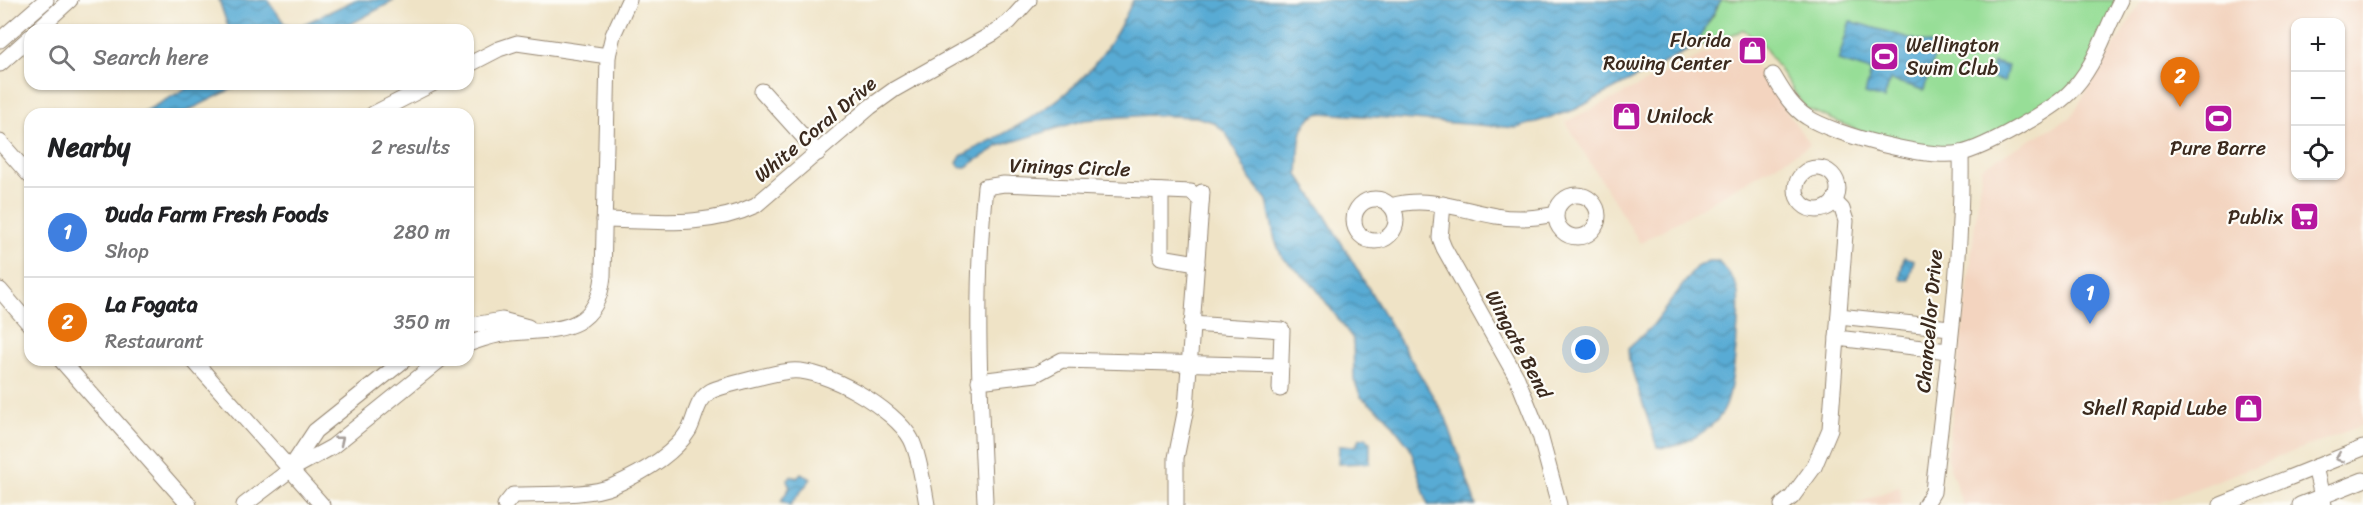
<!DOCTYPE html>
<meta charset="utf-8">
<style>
:root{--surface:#fff;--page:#f2f2f2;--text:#202124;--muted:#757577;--line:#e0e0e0;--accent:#ea580c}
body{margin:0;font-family:Sriracha,sans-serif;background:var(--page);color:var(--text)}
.controls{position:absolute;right:18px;top:18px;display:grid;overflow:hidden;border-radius:12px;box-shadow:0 2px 4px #0004}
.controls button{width:54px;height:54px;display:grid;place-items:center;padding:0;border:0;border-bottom:2px solid var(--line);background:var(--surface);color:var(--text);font:30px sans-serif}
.you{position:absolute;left:1586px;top:350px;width:21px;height:21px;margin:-15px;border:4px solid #fff;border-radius:50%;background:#1a73e8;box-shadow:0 0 0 9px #1a73e833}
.badge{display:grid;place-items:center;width:39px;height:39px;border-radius:50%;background:var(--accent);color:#fff;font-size:20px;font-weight:700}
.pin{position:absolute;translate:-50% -50px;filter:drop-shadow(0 2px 3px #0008)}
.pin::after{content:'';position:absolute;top:32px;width:21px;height:18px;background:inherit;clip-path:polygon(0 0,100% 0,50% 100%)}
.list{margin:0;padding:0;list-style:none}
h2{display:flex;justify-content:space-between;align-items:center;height:78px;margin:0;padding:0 24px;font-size:26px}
h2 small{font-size:20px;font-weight:400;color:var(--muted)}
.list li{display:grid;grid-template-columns:39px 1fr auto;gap:18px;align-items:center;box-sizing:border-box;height:90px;padding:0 24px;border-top:2px solid var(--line)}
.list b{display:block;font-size:22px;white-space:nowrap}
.list p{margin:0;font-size:20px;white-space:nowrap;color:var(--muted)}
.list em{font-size:20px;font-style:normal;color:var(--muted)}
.icon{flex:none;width:33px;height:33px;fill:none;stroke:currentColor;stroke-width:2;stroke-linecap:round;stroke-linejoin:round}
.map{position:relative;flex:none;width:2363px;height:505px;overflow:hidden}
.search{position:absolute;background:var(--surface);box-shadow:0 2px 4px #0004;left:24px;top:24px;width:450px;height:66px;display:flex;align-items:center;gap:15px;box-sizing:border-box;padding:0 21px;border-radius:18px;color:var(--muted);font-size:22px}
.panel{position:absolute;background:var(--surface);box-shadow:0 2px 4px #0004;left:24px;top:108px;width:450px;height:258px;border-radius:18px}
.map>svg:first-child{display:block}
</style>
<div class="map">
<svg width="2363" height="505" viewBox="0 0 2363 505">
<defs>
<pattern id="water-waves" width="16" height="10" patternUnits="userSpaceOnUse" patternTransform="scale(1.5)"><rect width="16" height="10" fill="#58abd4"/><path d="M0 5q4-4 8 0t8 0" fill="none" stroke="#4a8bab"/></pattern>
</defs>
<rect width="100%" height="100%" fill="#fdfcf7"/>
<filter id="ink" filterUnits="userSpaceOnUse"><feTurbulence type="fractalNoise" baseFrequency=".0167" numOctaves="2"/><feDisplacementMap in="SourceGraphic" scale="12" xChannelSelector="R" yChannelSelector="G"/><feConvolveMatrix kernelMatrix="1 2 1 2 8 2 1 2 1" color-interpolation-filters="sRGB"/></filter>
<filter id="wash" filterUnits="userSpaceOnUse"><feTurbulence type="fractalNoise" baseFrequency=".008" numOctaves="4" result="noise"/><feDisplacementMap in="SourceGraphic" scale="24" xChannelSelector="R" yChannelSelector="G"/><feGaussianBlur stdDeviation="1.35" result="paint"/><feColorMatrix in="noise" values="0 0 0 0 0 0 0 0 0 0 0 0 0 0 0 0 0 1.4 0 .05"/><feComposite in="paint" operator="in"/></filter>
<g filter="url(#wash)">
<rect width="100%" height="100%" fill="#efe3c6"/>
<!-- built -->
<g fill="#f3d4bf" fill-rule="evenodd">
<path d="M2142 0H2363V425L2153 505H1963L1947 459 1982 167 2071 117ZM2340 22V176H2296V22Z"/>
<path d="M1737 38 1810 145 1640 243 1565 122Z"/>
<path d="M1900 486 1902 505H1854Z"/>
</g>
<!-- park -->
<path fill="#97de97" stroke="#69845a" stroke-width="1.5" d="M1721 0H2126L2077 91 1961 153 1862 132 1805 108 1764 46 1744 30 1687 51 1713 16Z"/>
<!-- water -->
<g fill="url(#water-waves)" stroke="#4a6a79" stroke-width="1.5">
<path d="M219 0H268L284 23 293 29 355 0H395L340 30H229Z"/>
<path d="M1133 0H1721L1698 40 1687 51 1574 110 1517 128 1322 113C1295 118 1300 151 1298 175L1320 207 1446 418 1476 505H1428L1410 447 1386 416 1361 397 1354 380 1353 339 1314 286 1282 257 1275 240 1267 200 1250 179 1226 133 1213 122 1196 117 1149 115 1084 120 999 146 966 167H960L957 163 961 156C1043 114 1094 88 1133 0Z"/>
<path d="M1850 21 1937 46 1924 90 1890 80 1884 99 1865 94 1871 71 1838 61Z"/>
<path d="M1994 62 2008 66 2004 82 1989 77Z"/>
<path d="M194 84H242L181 114H140Z"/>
<path d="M1904 257 1914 260 1909 280H1901L1900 277Z"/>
<path d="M1708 261H1719C1724 271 1734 277 1737 288 1742 305 1733 392 1725 408 1716 428 1679 451 1657 447L1629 361 1628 349 1653 325 1696 267Z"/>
<path d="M1366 437 1370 442V463L1338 464 1339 446H1356L1359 439Z"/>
<path d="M801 473 811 479 790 505 781 501 790 487 787 480 791 476 797 478Z"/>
</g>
</g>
<g filter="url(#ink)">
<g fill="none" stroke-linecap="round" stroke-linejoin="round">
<defs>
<g id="minor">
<path d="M37 30 70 0"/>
<path d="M0 40 46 0"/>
<path d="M0 64 30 37"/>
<path d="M468 65 499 49 517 43 608 56"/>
<path d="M1773 75C1782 90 1791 107 1807 117 1834 135 1930 160 1961 153 1983 149 2052 110 2068 94 2096 67 2103 34 2121 0"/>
<path d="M762 91 818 153"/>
<path d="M373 114 432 84"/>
<path d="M0 142 30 176"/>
<circle cx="1817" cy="189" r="21"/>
<path d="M1161 191V257L1197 263"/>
<circle cx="1577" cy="216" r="21"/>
<circle cx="1375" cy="220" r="21"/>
<path d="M1443 204 1440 238 1444 248 1517 378 1540 435 1559 505"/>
<path d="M1391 206C1428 195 1461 210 1496 216 1516 220 1536 218 1556 214"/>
<path d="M604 220C656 221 708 228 756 205L870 107 895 89 994 33 1009 22 1029 0"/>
<path d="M0 290 30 325"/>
<path d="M1839 316 1950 328"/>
<path d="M1191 324 1282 330 1280 389"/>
<path d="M468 326 502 320 528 327"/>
<path d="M1837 338 1948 351"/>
<path d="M468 344C480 340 492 335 504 334 549 328 597 338 603 276L608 56 613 35 629 0"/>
<path d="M61 360 189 505"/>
<path d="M193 360 322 505"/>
<path d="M979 381 1036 374 1062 360 1281 366"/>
<path d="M2315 467 2324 505"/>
<path d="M290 469 315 431 404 360"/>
<path d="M985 501C980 397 974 291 985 187L1004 184 1191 192 1201 201"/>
<path d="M244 505 290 470 332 447 440 360"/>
<path d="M505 505 513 495C539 494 591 496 613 486 640 474 673 456 689 430 696 417 696 400 711 391 721 386 778 372 791 371 825 368 895 409 911 439 919 454 924 487 927 505"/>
<path d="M1176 505V458L1186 408 1202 192"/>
<path d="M1782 505 1792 497 1814 467 1830 429 1846 221 1842 209 1834 201"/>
<path d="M1925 505 1933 492C1945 380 1963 266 1961 153"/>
<path d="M2221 505 2363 448"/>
<path d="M2300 505 2363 480"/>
</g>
</defs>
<!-- minor casing -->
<use href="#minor" stroke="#958672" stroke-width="17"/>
<!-- minor -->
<use href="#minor" stroke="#fff" stroke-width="15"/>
</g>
<!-- one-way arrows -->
<defs><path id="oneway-chevron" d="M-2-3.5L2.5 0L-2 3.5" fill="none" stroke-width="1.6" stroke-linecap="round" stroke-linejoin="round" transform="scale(1.5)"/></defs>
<g stroke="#a79f9a">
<use href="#oneway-chevron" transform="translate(340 440) rotate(-39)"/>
<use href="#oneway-chevron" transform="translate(2339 458) rotate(158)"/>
</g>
</g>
<!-- icons -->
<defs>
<symbol id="shop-square" viewBox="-11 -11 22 22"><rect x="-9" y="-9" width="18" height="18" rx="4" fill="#b5179e" stroke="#fdfcf7"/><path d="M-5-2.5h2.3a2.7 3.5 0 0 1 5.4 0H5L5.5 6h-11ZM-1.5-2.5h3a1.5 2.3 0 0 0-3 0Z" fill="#fff"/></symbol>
<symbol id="stadium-square" viewBox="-11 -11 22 22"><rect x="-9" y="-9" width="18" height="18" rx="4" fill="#b5179e" stroke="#fdfcf7"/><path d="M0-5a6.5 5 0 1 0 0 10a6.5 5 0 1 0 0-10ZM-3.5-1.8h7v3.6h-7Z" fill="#fff"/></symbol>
<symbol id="supermarket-square" viewBox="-11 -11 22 22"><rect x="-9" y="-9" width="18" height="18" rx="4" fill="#b5179e" stroke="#fdfcf7"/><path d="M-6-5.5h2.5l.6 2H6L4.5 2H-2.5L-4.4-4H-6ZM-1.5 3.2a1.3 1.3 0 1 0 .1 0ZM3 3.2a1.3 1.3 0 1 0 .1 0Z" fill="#fff"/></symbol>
</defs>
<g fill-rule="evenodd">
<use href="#shop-square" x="1736" y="34" width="33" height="33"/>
<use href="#stadium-square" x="1868" y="40" width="33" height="33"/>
<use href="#shop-square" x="1610" y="100" width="33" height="33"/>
<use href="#stadium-square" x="2202" y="102" width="33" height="33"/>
<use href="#supermarket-square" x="2288" y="200" width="33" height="33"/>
<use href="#shop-square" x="2232" y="392" width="33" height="33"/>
</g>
<g text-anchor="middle" stroke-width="4.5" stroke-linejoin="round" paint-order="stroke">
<!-- poi labels -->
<g font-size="20" fill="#3b2a1e" stroke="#fdfcf7" text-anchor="end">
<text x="1731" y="47">Florida<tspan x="1731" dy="23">Rowing Center</tspan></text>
<text x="1906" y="52" text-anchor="start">Wellington<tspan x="1906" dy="23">Swim Club</tspan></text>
<text x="1647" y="123" text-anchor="start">Unilock</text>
<text x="2218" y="155" text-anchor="middle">Pure Barre</text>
<text x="2283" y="224">Publix</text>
<text x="2227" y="415">Shell Rapid Lube</text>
</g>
<!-- street labels -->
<g font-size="20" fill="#3b2a1e" stroke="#fdfcf7">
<text transform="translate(815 129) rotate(-40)" y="7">White Coral Drive</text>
<text transform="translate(1070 167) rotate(2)" y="7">Vinings Circle</text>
<text transform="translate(1929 321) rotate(-85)" y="7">Chancellor Drive</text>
<text transform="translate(1519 344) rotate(62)" y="7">Wingate Bend</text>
</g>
</g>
</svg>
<div class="controls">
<button>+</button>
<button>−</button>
<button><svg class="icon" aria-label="locate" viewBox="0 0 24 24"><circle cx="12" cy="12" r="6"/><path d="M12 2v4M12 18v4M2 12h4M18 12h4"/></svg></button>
</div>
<div class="you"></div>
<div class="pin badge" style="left:2090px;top:324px;background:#3f7fe0">1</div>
<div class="pin badge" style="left:2180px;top:107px;background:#e8710a">2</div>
<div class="search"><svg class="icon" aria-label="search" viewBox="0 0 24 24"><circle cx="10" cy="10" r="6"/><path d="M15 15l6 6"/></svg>Search here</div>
<section class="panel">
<h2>Nearby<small>2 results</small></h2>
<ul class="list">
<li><span class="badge" style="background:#3f7fe0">1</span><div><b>Duda Farm Fresh Foods</b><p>Shop</p></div><em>280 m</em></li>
<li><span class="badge" style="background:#e8710a">2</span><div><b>La Fogata</b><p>Restaurant</p></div><em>350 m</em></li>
</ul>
</section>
</div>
